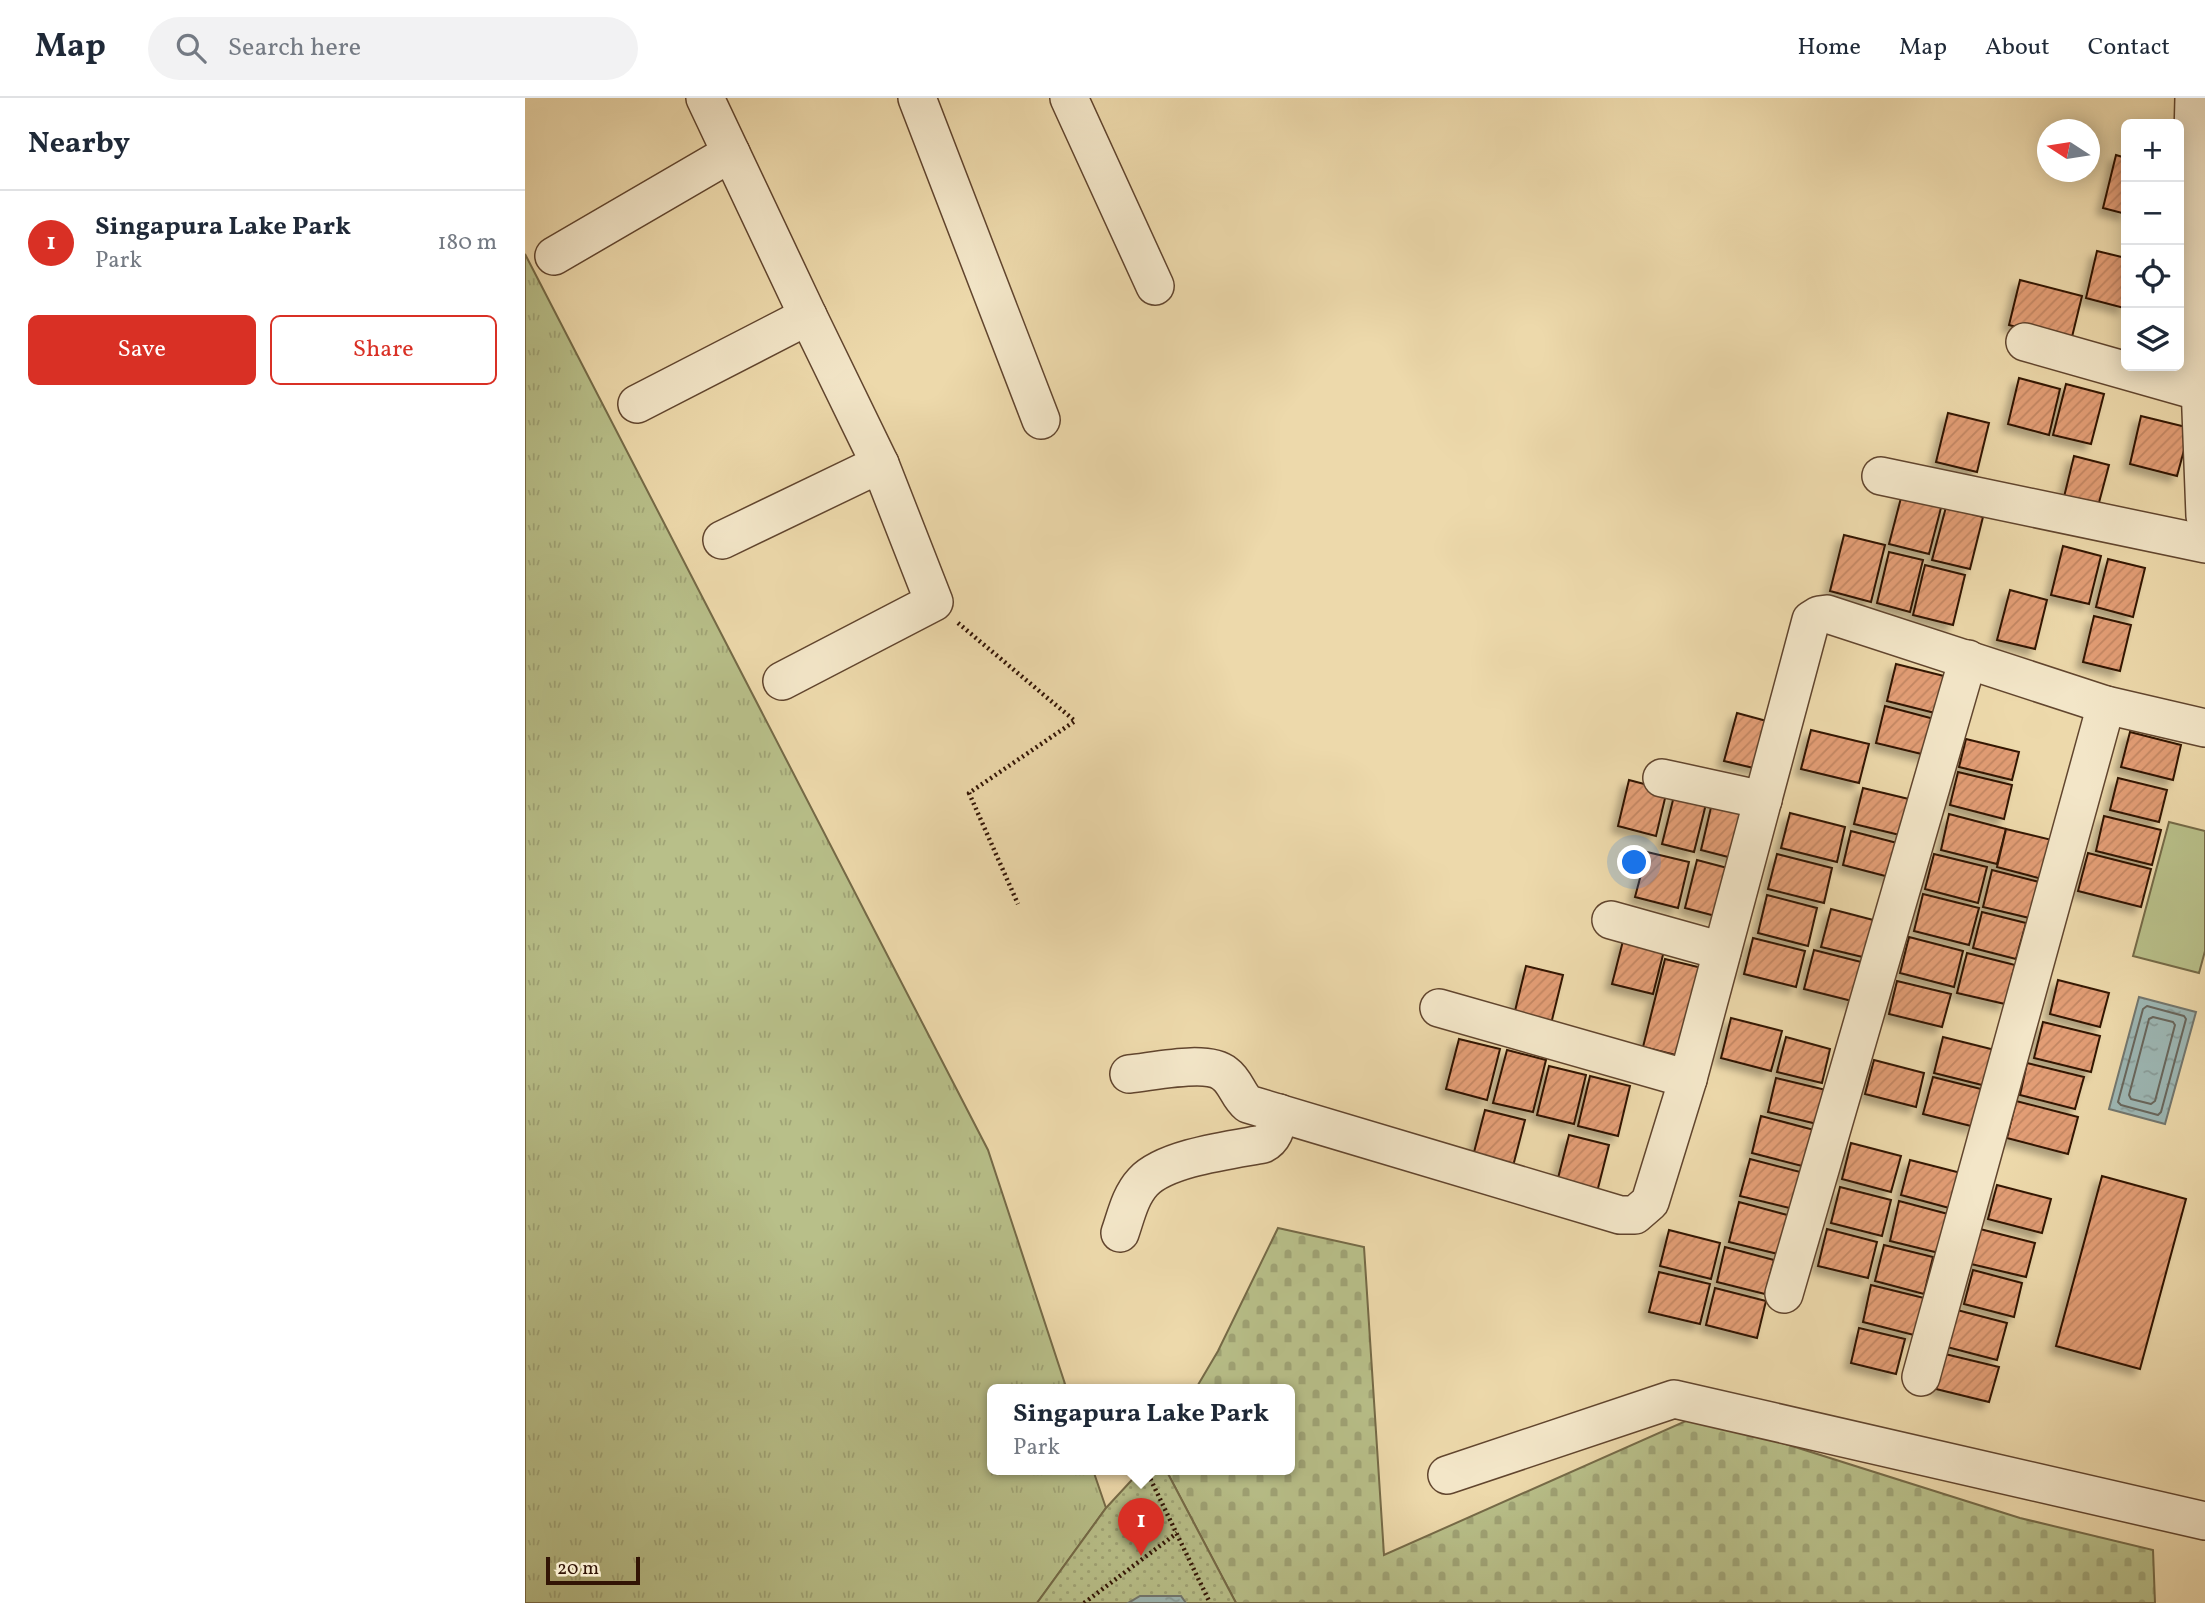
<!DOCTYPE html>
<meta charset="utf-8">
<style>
:root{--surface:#fff;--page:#f2f2f3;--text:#1f2937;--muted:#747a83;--line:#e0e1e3;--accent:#d93025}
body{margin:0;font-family:Vollkorn,serif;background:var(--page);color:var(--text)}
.controls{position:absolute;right:21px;top:21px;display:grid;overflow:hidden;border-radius:10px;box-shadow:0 4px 18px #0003}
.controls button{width:63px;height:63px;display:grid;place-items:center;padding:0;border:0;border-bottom:2px solid var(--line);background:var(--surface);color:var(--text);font:35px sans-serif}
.compass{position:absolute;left:1512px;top:21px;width:63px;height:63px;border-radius:50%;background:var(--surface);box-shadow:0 4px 18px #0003;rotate:282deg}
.scale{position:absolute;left:21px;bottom:18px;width:94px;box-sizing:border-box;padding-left:7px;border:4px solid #321405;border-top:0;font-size:19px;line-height:24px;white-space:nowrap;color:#321405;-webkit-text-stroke:5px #f3e6c8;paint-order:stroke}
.you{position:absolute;left:1110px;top:765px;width:24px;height:24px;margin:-18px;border:5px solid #fff;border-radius:50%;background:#1a73e8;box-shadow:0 0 0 10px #1a73e833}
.badge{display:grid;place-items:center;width:46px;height:46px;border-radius:50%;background:var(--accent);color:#fff;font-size:23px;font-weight:700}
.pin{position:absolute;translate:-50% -58px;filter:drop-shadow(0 2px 4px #0008)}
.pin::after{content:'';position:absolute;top:37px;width:24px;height:21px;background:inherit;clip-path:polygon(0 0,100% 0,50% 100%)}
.popup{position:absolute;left:462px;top:1286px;width:308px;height:91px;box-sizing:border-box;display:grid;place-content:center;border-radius:10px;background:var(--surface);filter:drop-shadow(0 2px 5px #0005);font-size:23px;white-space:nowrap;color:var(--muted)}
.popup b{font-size:26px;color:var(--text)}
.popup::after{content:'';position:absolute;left:50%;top:100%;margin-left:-14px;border:14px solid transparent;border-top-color:var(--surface)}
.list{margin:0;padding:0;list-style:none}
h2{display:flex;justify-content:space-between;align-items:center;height:91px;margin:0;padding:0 28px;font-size:30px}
h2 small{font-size:23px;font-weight:400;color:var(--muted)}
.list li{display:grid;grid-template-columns:46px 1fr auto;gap:21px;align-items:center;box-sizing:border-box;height:105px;padding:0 28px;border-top:2px solid var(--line)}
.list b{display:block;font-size:26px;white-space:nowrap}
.list p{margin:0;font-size:23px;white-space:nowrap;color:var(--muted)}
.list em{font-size:23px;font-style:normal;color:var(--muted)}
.actions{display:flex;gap:14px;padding:21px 28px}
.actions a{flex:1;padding:16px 0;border:2px solid var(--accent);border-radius:10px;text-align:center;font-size:24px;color:var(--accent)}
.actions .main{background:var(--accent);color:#fff}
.icon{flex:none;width:38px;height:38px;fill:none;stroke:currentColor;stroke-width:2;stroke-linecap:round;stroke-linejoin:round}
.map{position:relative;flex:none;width:1680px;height:1505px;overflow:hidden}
header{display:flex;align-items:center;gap:42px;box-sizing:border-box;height:98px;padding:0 35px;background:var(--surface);border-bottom:2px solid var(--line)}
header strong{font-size:33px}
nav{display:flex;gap:38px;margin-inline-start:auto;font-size:24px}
.search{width:490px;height:63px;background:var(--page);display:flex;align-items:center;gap:18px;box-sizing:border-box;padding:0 24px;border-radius:38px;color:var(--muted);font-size:26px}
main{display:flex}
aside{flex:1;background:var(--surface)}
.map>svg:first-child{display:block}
</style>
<header>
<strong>Map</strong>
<div class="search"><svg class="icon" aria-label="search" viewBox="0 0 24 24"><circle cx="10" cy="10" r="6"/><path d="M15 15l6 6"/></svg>Search here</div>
<nav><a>Home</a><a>Map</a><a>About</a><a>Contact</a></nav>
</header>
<main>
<aside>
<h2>Nearby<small></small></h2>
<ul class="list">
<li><span class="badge">1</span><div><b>Singapura Lake Park</b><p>Park</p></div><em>180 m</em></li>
</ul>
<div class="actions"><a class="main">Save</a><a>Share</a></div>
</aside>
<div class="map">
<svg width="1680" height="1505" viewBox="0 0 1680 1505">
<defs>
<pattern id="grass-tufts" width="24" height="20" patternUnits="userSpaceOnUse" patternTransform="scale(1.75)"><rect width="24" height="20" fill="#b8bf89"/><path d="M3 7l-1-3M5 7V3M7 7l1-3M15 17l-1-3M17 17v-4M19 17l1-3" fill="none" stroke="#9fa375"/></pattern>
<pattern id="cemetery-stones" width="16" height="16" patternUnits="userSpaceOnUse" patternTransform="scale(1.75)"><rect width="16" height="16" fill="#b8bf89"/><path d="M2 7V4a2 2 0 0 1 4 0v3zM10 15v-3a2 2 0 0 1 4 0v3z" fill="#9fa375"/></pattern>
<pattern id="park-dots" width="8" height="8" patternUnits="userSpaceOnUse" patternTransform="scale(1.75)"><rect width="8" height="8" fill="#b8bf89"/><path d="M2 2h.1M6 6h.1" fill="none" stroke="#9fa375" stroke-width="1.8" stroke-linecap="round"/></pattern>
<pattern id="water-ripples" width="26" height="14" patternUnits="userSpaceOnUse" patternTransform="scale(1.75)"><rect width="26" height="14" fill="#9db7b4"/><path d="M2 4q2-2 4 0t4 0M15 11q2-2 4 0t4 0" fill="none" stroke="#889c99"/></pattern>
<pattern id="building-hatch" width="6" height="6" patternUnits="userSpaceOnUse" patternTransform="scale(1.75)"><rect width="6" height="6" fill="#e29d74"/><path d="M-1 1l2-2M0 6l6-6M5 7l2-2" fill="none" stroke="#c28663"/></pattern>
<filter id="shadow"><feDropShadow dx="-6" dy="6" stdDeviation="3.5" flood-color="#0004"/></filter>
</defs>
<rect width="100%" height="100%" fill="#edd9ab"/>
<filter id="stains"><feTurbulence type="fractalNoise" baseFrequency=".00286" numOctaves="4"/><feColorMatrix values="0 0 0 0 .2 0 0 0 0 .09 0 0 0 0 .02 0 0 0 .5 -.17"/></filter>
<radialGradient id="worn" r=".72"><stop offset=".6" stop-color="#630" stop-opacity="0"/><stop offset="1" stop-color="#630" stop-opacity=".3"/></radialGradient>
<!-- grass -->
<path fill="url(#grass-tufts)" stroke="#756a47" stroke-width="2" d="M0 156 463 1052 542 1292H467V1372H568L581 1410 512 1505H0Z"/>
<!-- cemetery -->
<path fill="url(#cemetery-stones)" stroke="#756a47" stroke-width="2" d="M753 1130 839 1149 859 1457 1172 1318 1495 1420 1628 1452 1630 1505H711L641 1372H765V1292H670L693 1253Z"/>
<!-- park -->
<path fill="url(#park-dots)" stroke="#756a47" stroke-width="2" d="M616 1372H641L711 1505H512L581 1410Z"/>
<!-- garden -->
<path fill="#b8bf89" stroke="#756a47" stroke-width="2" d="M1644 724 1680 733V853L1674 875 1608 858Z"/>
<!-- water -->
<g fill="url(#water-ripples)" stroke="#72766e" stroke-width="2">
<path d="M1614 899 1671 914 1640 1026 1584 1011Z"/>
<path d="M615 1498H656L661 1505H603Z"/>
</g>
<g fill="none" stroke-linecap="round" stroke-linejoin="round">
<!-- shore -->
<g stroke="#68665c" stroke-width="2">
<path d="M1622 908 1659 918 1661 921 1636 1014 1633 1017 1596 1007 1593 1004 1618 911Z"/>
<path d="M1628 919 1648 924 1650 927 1630 1003 1626 1006 1606 1001 1604 997 1624 921Z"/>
</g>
</g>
<!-- building -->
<g fill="url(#building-hatch)" stroke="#321405" stroke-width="2" filter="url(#shadow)">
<path d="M1591 57 1601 60V116L1578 110Z"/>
<path d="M1572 153 1601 160 1599 210 1561 200Z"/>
<path d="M1495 182 1557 198 1546 243 1484 227Z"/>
<path d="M1494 280 1535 291 1524 337 1483 326Z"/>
<path d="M1541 286 1579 296 1566 346 1528 337Z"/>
<path d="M1423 315 1464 325 1452 374 1411 364Z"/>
<path d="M1616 318 1665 330 1652 378 1605 366Z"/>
<path d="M1549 358 1584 367 1572 412 1538 403Z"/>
<path d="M1377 396 1417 406 1404 456 1364 446Z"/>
<path d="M1421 409 1458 419 1445 471 1407 462Z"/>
<path d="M1319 437 1360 447 1346 504 1305 493Z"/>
<path d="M1538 448 1576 458 1564 506 1526 497Z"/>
<path d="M1364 454 1398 462 1385 514 1352 505Z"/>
<path d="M1583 461 1620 470 1608 519 1571 509Z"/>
<path d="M1400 467 1440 477 1428 527 1388 517Z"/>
<path d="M1485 492 1522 502 1510 551 1472 542Z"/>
<path d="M1569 518 1606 527 1595 573 1558 564Z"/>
<path d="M1371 566 1423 579 1414 616 1362 603Z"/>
<path d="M1360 608 1413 622 1405 658 1351 645Z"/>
<path d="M1212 615 1249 625 1237 672 1199 663Z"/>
<path d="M1286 632 1344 646 1334 685 1276 671Z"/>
<path d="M1605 634 1656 647 1648 682 1596 669Z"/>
<path d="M1441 641 1494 654 1487 682 1434 669Z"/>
<path d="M1433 674 1487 687 1479 721 1425 707Z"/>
<path d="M1593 680 1642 692 1634 724 1585 712Z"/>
<path d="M1104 682 1142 692 1131 738 1093 728Z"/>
<path d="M1338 690 1388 702 1379 738 1329 726Z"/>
<path d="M1150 694 1182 702 1169 754 1137 746Z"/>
<path d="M1188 701 1224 710 1211 761 1176 752Z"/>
<path d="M1265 715 1320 729 1312 764 1256 750Z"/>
<path d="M1424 716 1481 731 1472 766 1416 752Z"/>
<path d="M1579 718 1636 732 1627 767 1571 753Z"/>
<path d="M1481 731 1535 744 1525 783 1472 769Z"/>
<path d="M1326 733 1376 746 1368 780 1318 767Z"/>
<path d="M1122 754 1164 764 1153 810 1110 799Z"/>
<path d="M1563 755 1626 771 1616 809 1553 793Z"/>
<path d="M1252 756 1307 770 1299 805 1243 791Z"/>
<path d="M1409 756 1462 769 1453 805 1400 791Z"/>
<path d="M1172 762 1210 772 1198 820 1160 810Z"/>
<path d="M1467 772 1522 786 1513 822 1458 809Z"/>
<path d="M1398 796 1454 810 1444 847 1389 833Z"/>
<path d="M1242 797 1292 810 1283 848 1233 835Z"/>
<path d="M1306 811 1356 824 1346 861 1296 849Z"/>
<path d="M1457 814 1501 825 1491 861 1448 850Z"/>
<path d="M1099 839 1140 849 1128 896 1087 886Z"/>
<path d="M1384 839 1438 853 1429 889 1375 875Z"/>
<path d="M1228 840 1280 853 1271 889 1219 876Z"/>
<path d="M1289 852 1344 866 1335 905 1279 891Z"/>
<path d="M1442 855 1490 867 1480 906 1432 895Z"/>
<path d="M1140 861 1177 870 1155 958 1118 949Z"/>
<path d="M1001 868 1038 877 1026 926 989 917Z"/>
<path d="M1533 882 1584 895 1575 929 1525 916Z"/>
<path d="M1372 883 1426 896 1417 929 1364 916Z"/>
<path d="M1206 920 1257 933 1246 973 1196 960Z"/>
<path d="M1518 924 1575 938 1566 974 1509 960Z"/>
<path d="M1261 939 1305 951 1297 985 1252 974Z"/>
<path d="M1418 939 1470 952 1461 988 1409 975Z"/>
<path d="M934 941 975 951 962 1002 921 991Z"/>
<path d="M982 952 1021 962 1008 1014 968 1005Z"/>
<path d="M1349 962 1399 975 1391 1009 1340 996Z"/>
<path d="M1502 965 1559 979 1550 1011 1495 997Z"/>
<path d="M1024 968 1061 977 1049 1026 1012 1017Z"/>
<path d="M1065 978 1105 988 1093 1038 1053 1028Z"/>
<path d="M1408 979 1460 992 1450 1029 1398 1016Z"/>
<path d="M1251 980 1301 992 1292 1026 1243 1014Z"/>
<path d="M1491 1003 1553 1019 1543 1056 1482 1040Z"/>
<path d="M960 1012 1000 1022 987 1072 947 1062Z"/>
<path d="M1236 1018 1293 1033 1285 1070 1227 1055Z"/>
<path d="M1044 1037 1084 1047 1071 1098 1031 1088Z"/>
<path d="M1326 1045 1376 1058 1366 1094 1317 1081Z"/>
<path d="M1225 1061 1283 1076 1273 1112 1215 1098Z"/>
<path d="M1385 1062 1436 1075 1428 1111 1376 1097Z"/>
<path d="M1577 1078 1661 1101 1615 1271 1531 1248Z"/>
<path d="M1472 1087 1526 1101 1517 1135 1463 1121Z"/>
<path d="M1315 1089 1366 1102 1357 1138 1306 1125Z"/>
<path d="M1374 1103 1423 1116 1414 1155 1365 1143Z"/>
<path d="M1214 1104 1266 1118 1257 1157 1204 1144Z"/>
<path d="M1302 1131 1352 1144 1343 1180 1293 1168Z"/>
<path d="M1455 1131 1510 1145 1501 1179 1446 1166Z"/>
<path d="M1144 1132 1195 1145 1186 1181 1135 1168Z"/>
<path d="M1359 1147 1408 1159 1399 1196 1350 1183Z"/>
<path d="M1200 1149 1249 1162 1240 1196 1192 1184Z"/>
<path d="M1448 1172 1497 1185 1489 1219 1439 1206Z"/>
<path d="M1134 1174 1185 1186 1175 1226 1124 1214Z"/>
<path d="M1346 1187 1399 1200 1389 1237 1338 1224Z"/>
<path d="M1190 1190 1241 1203 1232 1240 1181 1227Z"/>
<path d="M1432 1212 1482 1225 1472 1262 1422 1249Z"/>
<path d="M1334 1230 1380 1241 1371 1276 1326 1265Z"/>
<path d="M1420 1256 1474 1269 1464 1304 1411 1291Z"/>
</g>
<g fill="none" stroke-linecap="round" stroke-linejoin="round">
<defs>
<g id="minor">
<path d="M180 0 283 218 355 366 409 504 257 583"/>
<path d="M392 0 516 322"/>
<path d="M544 0 630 188"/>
<path d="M1669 0 1667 76 1680 418"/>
<path d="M29 158 206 55"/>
<path d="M1500 244 1676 294"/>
<path d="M112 306 283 218"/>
<path d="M1356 378 1680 446"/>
<path d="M197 442 355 366"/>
<path d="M1137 680 1238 702"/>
<path d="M1086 822 1197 853"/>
<path d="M914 910 1163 981"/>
<path d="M604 976C627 974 682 961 700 976 711 984 713 998 723 1006L1095 1117H1110L1125 1104 1163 981 1286 522 1294 517 1302 516 1581 607 1680 630"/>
<path d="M595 1135C601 1118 605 1098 618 1084 640 1060 705 1052 738 1046 750 1040 751 1028 754 1015"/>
<path d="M1259 1196 1443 561"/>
<path d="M1396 1279 1581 607"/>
<path d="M922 1377 1149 1301 1680 1423"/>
</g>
</defs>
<!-- minor casing -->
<use href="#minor" stroke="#61452e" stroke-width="40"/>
<!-- path -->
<g stroke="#321405" stroke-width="4.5" stroke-dasharray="2 3.5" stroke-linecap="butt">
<path d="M433 525 550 623 444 695 493 806"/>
<path d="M623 1376 685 1505"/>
<path d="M559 1505 652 1435"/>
</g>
<!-- minor -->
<use href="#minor" stroke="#f3e6c8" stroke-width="37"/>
</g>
<rect width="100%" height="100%" filter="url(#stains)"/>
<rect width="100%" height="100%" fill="url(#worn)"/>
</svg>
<div class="controls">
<button>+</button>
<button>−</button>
<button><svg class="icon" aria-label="locate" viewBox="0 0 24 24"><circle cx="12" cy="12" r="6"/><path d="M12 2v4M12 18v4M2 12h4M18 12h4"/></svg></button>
<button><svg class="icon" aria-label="layers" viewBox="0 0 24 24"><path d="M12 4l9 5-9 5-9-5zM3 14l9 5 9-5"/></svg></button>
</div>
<svg class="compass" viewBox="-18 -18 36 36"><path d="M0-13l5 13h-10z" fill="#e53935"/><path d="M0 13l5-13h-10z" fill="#747a83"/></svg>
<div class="scale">20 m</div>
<div class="you"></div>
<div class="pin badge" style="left:616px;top:1458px">1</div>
<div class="popup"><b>Singapura Lake Park</b>Park</div>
</div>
</main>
